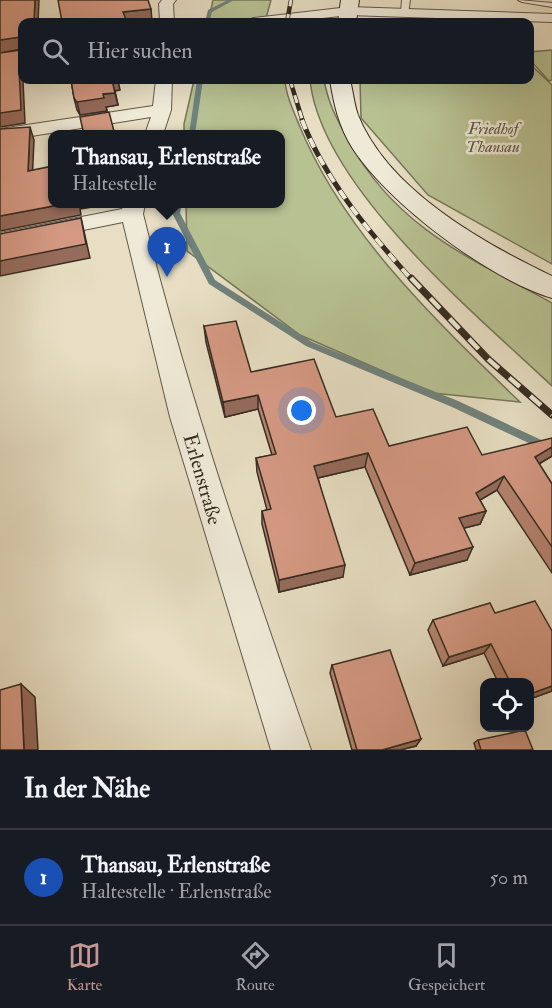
<!DOCTYPE html>
<html lang="de">
<meta charset="utf-8">
<style>
:root{--surface:#171b24;--page:#242831;--text:#f1f3f6;--muted:#9ea1a6;--line:#363941;--accent:#c59692}
body{margin:0;font-family:"IM FELL Double Pica",serif;background:var(--page);color:var(--text)}
.controls{position:absolute;right:18px;bottom:18px;display:grid;overflow:hidden;border-radius:12px;box-shadow:0 6px 24px #0002}
.controls button{width:54px;height:54px;display:grid;place-items:center;padding:0;border:0;border-bottom:2px solid var(--line);background:var(--surface);color:var(--text);font:30px sans-serif}
.you{position:absolute;left:302px;top:411px;width:21px;height:21px;margin:-15px;border:4px solid #fff;border-radius:50%;background:#1a73e8;box-shadow:0 0 0 9px #1a73e833}
.badge{display:grid;place-items:center;width:39px;height:39px;border-radius:50%;background:var(--accent);color:#fff;font-size:20px;font-weight:700}
.pin{position:absolute;translate:-50% -50px;filter:drop-shadow(0 2px 3px #0008)}
.pin::after{content:'';position:absolute;top:32px;width:21px;height:18px;background:inherit;clip-path:polygon(0 0,100% 0,50% 100%)}
.popup{position:absolute;left:48px;top:130px;width:237px;height:78px;box-sizing:border-box;display:grid;place-content:center;border-radius:12px;background:var(--surface);filter:drop-shadow(0 2px 4px #0005);font-size:20px;white-space:nowrap;color:var(--muted)}
.popup b{font-size:22px;color:var(--text)}
.popup::after{content:'';position:absolute;left:50%;top:100%;margin-left:-12px;border:12px solid transparent;border-top-color:var(--surface)}
.list{margin:0;padding:0;list-style:none}
h2{display:flex;justify-content:space-between;align-items:center;height:78px;margin:0;padding:0 24px;font-size:26px}
h2 small{font-size:20px;font-weight:400;color:var(--muted)}
.list li{display:grid;grid-template-columns:39px 1fr auto;gap:18px;align-items:center;box-sizing:border-box;height:96px;padding:0 24px;border-top:2px solid var(--line)}
.list b{display:block;font-size:22px;white-space:nowrap}
.list p{margin:0;font-size:20px;white-space:nowrap;color:var(--muted)}
.list em{font-size:20px;font-style:normal;color:var(--muted)}
.icon{flex:none;width:33px;height:33px;fill:none;stroke:currentColor;stroke-width:2;stroke-linecap:round;stroke-linejoin:round}
.map{position:relative;flex:none;width:552px;height:750px;overflow:hidden}
.search{position:absolute;background:var(--surface);box-shadow:0 6px 24px #0002;left:18px;right:18px;top:18px;height:66px;display:flex;align-items:center;gap:15px;box-sizing:border-box;padding:0 21px;border-radius:12px;color:var(--muted);font-size:22px}
.sheet{height:174px;background:var(--surface)}
nav{display:flex;justify-content:space-around;align-items:center;box-sizing:border-box;height:84px;border-top:2px solid var(--line);background:var(--surface);font-size:16px;color:var(--muted)}
nav a{display:grid;justify-items:center;gap:3px}
nav .on{color:var(--accent)}
.map>svg:first-child{display:block}
</style>
<div class="map">
<svg width="552" height="750" viewBox="0 0 552 750">
<rect width="100%" height="100%" fill="#e7dec3"/>
<filter id="stains"><feTurbulence type="fractalNoise" baseFrequency=".00333" numOctaves="4"/><feColorMatrix values="0 0 0 0 .2 0 0 0 0 .09 0 0 0 0 .02 0 0 0 .5 -.17"/></filter>
<radialGradient id="worn" r=".72"><stop offset=".6" stop-color="#630" stop-opacity="0"/><stop offset="1" stop-color="#630" stop-opacity=".3"/></radialGradient>
<!-- green -->
<g fill="#b8c192" stroke="#76765a" stroke-width="1.5">
<path d="M213 0H271L265 22H208Z"/>
<path d="M552 50V80L549 81 530 60V52Z"/>
<path d="M530 64 552 85V264L428 195 361 118 360 80H530Z"/>
<path d="M194 80H285C286 96 294 112 300 127 344 234 438 323 520 402L433 393 300 335 187 251 186 204H281V134H184V124Z"/>
<path d="M310 80H324C329 106 337 119 350 143 397 228 470 258 552 303V386C476 314 321 187 310 80Z"/>
</g>
<g fill="none" stroke-linecap="round" stroke-linejoin="round">
<!-- stream -->
<g fill="#70827d" fill-rule="evenodd">
<path d="M228 0H234L212 12 209 22H205L208 10Z"/>
<path d="M197 80H203L195 134H189Z"/>
<path d="M174 204H182L180 213 215 280 312 342 458 401 552 445V454L452 407 306 346 209 284 172 213Z"/>
</g>
<defs>
<g id="service">
<path d="M402 0H410L408 14 401 12Z"/>
<path d="M518 0 552 3V7L522 2Z"/>
</g>
<g id="minor">
<path d="M162 0H176L173 4 174 22H160L159 4Z"/>
<path d="M349 7 552 14V22L349 15 287 22H246L253 18Z"/>
<path d="M156 80H172L171 110 163 134H145L151 117 0 141V129L153 106Z"/>
<path d="M124 204H145L143 214C188 396 249 573 311 750H271L170 417 123 222 0 247V233L122 209Z"/>
</g>
<g id="secondary">
<path d="M341 0H359L356 22H338Z"/>
<path d="M330 80H350C353 91 354 104 358 115 388 190 483 243 552 276V298C490 280 388 203 353 149 339 127 334 105 330 80Z"/>
</g>
</defs>
<!-- service casing -->
<use href="#service" stroke="#62584a" stroke-width="2"/>
<!-- minor casing -->
<use href="#minor" stroke="#62584a" stroke-width="2"/>
<!-- secondary casing -->
<use href="#secondary" stroke="#352c21" stroke-width="2"/>
<!-- service -->
<use href="#service" fill="#efead8" fill-rule="evenodd"/>
<!-- minor -->
<use href="#minor" fill="#efead8" fill-rule="evenodd"/>
<!-- secondary -->
<use href="#secondary" fill="#efead8" fill-rule="evenodd"/>
<defs>
<g id="rail-far2">
<path d="M287 22 291 0"/>
<path d="M290 80 303 122"/>
</g>
<path id="rail-far1" d="M302 120C325 180 370 233 412 280"/>
<path id="rail" d="M411 278 488 359 552 415"/>
</defs>
<!-- rail-far2 casing -->
<use href="#rail-far2" stroke="#352c21" stroke-width="4.5"/>
<!-- rail-far1 casing -->
<use href="#rail-far1" stroke="#352c21" stroke-width="5"/>
<!-- rail casing -->
<use href="#rail" stroke="#352c21" stroke-width="7"/>
<!-- rail-far2 -->
<use href="#rail-far2" stroke="#efead8" stroke-width="3" stroke-dasharray="8" stroke-linecap="butt"/>
<!-- rail-far1 -->
<use href="#rail-far1" stroke="#efead8" stroke-width="4" stroke-dasharray="10" stroke-linecap="butt"/>
<!-- rail -->
<use href="#rail" stroke="#efead8" stroke-width="4.5" stroke-dasharray="14" stroke-linecap="butt"/>
</g>
<!-- wall -->
<g fill="#b78471" stroke="#352c21" stroke-width="1.5">
<path d="M71 80 120 90 115 91 118 105 106 107 107 111 80 115 77 110 74 98Z"/>
<path d="M204 326 251 372 389 446 482 455 552 456 539 464 552 484V573L497 490 480 500 486 511 480 524 464 528 467 560 410 575 365 467 318 478 343 577 279 592 262 524V511L267 510 257 472 256 458 272 455 258 409 225 417 206 342Z"/>
<path d="M495 613 552 691 530 699V682H498L484 653 443 666 428 630 433 620Z"/>
<path d="M332 665 416 746 400 750H352L330 673Z"/>
<path d="M478 740 533 750H476L474 743Z"/>
</g>
<!-- shaded-wall -->
<g fill="#956b5c" stroke="#352c21" stroke-width="1.5">
<path d="M35 0H39L38 22H34Z"/>
<path d="M151 9 152 21 125 22 123 12Z"/>
<path d="M20 37 22 49 0 53V40Z"/>
<path d="M22 67V80H32L23 81 25 123 0 127V113L19 68Z"/>
<path d="M112 80H118L120 90 114 91Z"/>
<path d="M115 93 118 105 106 107 107 111 80 115 77 102 103 94Z"/>
<path d="M30 127 34 140 32 185 28 171Z"/>
<path d="M64 204H92L93 207 80 209 81 215 0 231V216Z"/>
<path d="M81 218 90 258 0 276V261Z"/>
<path d="M258 395V409L225 417 223 402Z"/>
<path d="M552 447V456L527 471 535 457Z"/>
<path d="M368 453 365 467 313 479 314 466Z"/>
<path d="M504 476 497 490 470 506 476 493Z"/>
<path d="M486 511 480 524 453 531 459 518Z"/>
<path d="M473 547 467 560 410 575 415 563Z"/>
<path d="M345 565 343 577 279 592V580Z"/>
<path d="M491 644 484 653 443 666 449 657Z"/>
<path d="M21 684 35 697 38 750H24Z"/>
<path d="M552 686V691L530 699V694Z"/>
<path d="M421 739 416 746 400 750H382Z"/>
</g>
<!-- building -->
<g fill="#d59983" stroke="#352c21" stroke-width="1.5">
<path d="M0 0H35L34 22H22V67L19 68 21 110 0 113V53L20 50V37L0 40Z"/>
<path d="M58 0H148L151 9 123 12 127 22H62Z"/>
<path d="M71 80H112L115 93 103 94 104 98 77 102 74 98Z"/>
<path d="M109 112 115 135H84L80 117Z"/>
<path d="M30 127 28 171 53 166V204H64L0 216V129Z"/>
<path d="M81 218 86 244 0 261V234Z"/>
<path d="M236 321 251 372 314 359 336 417 373 409 389 446 467 427 482 455 552 438V447L535 457 552 484V547L504 476 476 493 486 511 459 518 473 547 415 563 368 453 314 466 345 565 279 580 262 511 271 509 256 458 276 454 258 395 223 402 204 326Z"/>
<path d="M535 601 552 631V686L530 694V682H510L491 644 449 657 433 620 490 603 495 613Z"/>
<path d="M390 650 421 739 382 750H357L332 665Z"/>
<path d="M21 684 24 750H0V690Z"/>
<path d="M525 730 533 750H481L478 740Z"/>
</g>
<g text-anchor="middle" stroke-width="5" stroke-linejoin="round" paint-order="stroke">
<!-- far-park labels -->
<g font-size="16" font-style="italic" fill="#56513d" stroke="#efead8">
<text x="493" y="134">Friedhof<tspan x="493" dy="18">Thansau</tspan></text>
</g>
<!-- street labels -->
<g font-size="20" fill="#352c21" stroke="#efead8">
<text transform="translate(203 479) rotate(74)" y="7">Erlenstraße</text>
</g>
</g>
<rect width="100%" height="100%" filter="url(#stains)"/>
<rect width="100%" height="100%" fill="url(#worn)"/>
</svg>
<div class="controls">
<button><svg class="icon" aria-label="locate" viewBox="0 0 24 24"><circle cx="12" cy="12" r="6"/><path d="M12 2v4M12 18v4M2 12h4M18 12h4"/></svg></button>
</div>
<div class="you"></div>
<div class="pin badge" style="left:167px;top:277px;background:#1a4fb4">1</div>
<div class="popup"><b>Thansau, Erlenstraße</b>Haltestelle</div>
<div class="search"><svg class="icon" aria-label="search" viewBox="0 0 24 24"><circle cx="10" cy="10" r="6"/><path d="M15 15l6 6"/></svg>Hier suchen</div>
</div>
<section class="sheet">
<h2>In der Nähe<small></small></h2>
<ul class="list">
<li><span class="badge" style="background:#1a4fb4">1</span><div><b>Thansau, Erlenstraße</b><p>Haltestelle · Erlenstraße</p></div><em>50 m</em></li>
</ul>
</section>
<nav>
<a class="on"><svg class="icon" aria-label="map" viewBox="0 0 24 24"><path d="M3 6l6-2 6 2 6-2v14l-6 2-6-2-6 2zM9 4v14M15 6v14"/></svg>Karte</a>
<a><svg class="icon" aria-label="directions" viewBox="0 0 24 24"><path d="M12 3l9 9-9 9-9-9zM9 14v-3h6M13 9l2 2-2 2"/></svg>Route</a>
<a><svg class="icon" aria-label="saved" viewBox="0 0 24 24"><path d="M7 4h10v16l-5-4-5 4z"/></svg>Gespeichert</a>
</nav>
